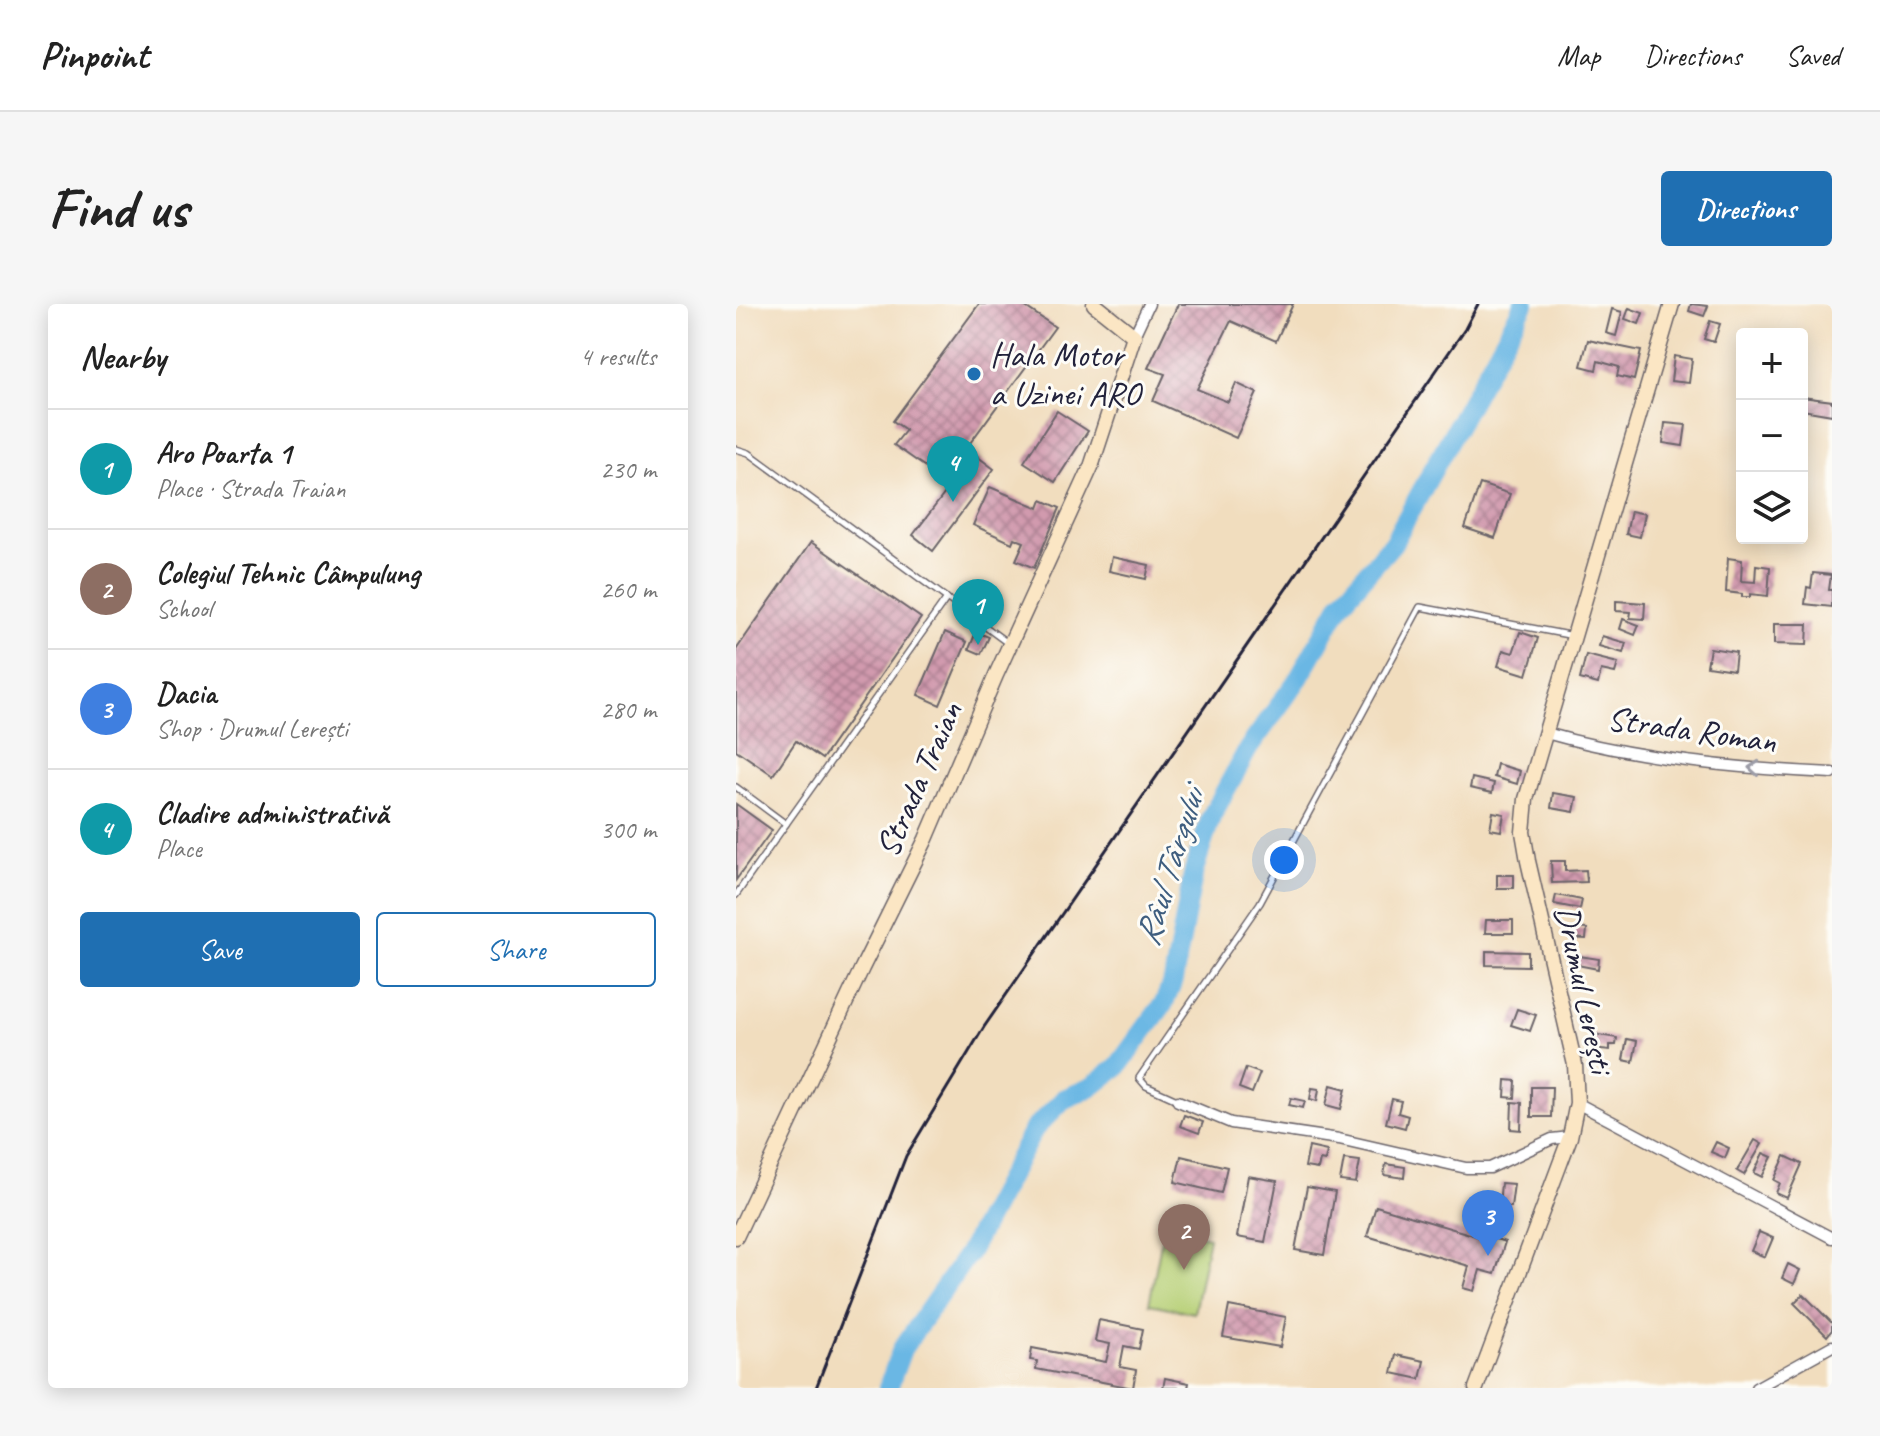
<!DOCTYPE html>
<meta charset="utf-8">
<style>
:root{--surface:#fff;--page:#f6f6f6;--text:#222;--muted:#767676;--line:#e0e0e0;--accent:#1f6fb2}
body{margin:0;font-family:Caveat,sans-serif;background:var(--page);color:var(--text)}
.controls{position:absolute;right:24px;top:24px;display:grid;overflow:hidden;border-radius:8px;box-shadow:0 4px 20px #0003}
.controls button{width:72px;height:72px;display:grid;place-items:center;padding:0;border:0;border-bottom:2px solid var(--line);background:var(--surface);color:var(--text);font:40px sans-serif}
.you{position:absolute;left:548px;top:556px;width:28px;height:28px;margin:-20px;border:6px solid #fff;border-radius:50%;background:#1a73e8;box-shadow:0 0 0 12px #1a73e833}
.badge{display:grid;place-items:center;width:52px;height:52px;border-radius:50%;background:var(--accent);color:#fff;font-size:26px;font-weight:700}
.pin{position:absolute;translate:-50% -66px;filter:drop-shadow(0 2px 4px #0008)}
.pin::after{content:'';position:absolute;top:42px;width:28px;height:24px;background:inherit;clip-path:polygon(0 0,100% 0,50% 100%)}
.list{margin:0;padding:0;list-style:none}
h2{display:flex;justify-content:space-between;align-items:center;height:104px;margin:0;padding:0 32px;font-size:34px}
h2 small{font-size:26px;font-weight:400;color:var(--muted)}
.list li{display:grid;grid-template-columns:52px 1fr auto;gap:24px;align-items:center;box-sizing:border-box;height:120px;padding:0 32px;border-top:2px solid var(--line)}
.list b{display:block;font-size:30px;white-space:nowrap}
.list p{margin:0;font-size:26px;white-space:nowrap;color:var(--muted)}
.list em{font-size:26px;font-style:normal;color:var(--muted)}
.actions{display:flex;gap:16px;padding:24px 32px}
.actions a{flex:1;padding:18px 0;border:2px solid var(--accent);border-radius:8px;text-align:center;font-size:28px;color:var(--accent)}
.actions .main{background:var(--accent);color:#fff}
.icon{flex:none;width:44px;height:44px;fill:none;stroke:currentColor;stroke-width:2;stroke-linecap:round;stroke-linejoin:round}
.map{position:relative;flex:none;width:1096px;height:1084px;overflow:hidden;border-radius:8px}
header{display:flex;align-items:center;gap:48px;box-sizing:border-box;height:112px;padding:0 40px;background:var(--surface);border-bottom:2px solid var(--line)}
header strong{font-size:38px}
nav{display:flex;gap:44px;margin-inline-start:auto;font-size:28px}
.intro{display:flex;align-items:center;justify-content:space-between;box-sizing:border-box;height:192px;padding:0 48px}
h1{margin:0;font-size:56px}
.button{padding:20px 36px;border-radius:8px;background:var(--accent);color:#fff;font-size:28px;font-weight:700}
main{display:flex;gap:48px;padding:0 48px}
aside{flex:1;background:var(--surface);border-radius:8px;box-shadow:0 4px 20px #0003}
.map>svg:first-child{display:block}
</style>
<header>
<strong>Pinpoint</strong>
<nav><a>Map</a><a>Directions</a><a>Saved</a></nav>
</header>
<div class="intro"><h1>Find us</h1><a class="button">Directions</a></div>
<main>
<aside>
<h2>Nearby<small>4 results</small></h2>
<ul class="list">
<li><span class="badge" style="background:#0f9aa8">1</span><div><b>Aro Poarta 1</b><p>Place · Strada Traian</p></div><em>230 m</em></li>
<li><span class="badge" style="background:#8d6e63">2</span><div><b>Colegiul Tehnic Câmpulung</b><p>School</p></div><em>260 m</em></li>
<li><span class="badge" style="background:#3f7fe0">3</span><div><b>Dacia</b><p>Shop · Drumul Lerești</p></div><em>280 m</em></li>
<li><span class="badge" style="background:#0f9aa8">4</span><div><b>Cladire administrativă</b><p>Place</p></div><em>300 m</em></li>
</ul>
<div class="actions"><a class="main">Save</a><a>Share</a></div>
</aside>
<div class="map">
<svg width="1096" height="1084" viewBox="0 0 1096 1084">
<defs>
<pattern id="building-cross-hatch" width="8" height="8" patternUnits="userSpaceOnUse" patternTransform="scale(2)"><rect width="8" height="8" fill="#d19aae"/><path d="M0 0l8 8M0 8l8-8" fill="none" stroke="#a97d8f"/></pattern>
</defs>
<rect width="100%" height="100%" fill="#fdfcf7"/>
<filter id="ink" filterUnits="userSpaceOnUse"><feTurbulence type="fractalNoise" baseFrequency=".0125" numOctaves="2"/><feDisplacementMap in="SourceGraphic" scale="16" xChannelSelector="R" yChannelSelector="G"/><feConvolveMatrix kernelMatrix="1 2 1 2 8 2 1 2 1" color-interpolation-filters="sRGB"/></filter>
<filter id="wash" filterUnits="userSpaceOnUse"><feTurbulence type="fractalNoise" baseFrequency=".006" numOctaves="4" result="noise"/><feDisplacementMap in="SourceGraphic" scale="32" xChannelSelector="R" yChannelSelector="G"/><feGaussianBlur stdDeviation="1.8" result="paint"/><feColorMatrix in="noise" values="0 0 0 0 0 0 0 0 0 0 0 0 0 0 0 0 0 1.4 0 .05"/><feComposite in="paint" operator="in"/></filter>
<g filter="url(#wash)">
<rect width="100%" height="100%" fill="#f1ddbe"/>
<!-- green -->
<path fill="#b6cf74" stroke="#6c7858" stroke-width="2" d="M428 924 473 933 458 1009 413 1000Z"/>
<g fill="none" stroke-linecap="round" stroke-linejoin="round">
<!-- river -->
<path stroke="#6bb7e4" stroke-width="20" d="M152 1084 166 1045 233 948 298 825 328 795 356 783 382 762 428 699 437 677 458 566 475 513 512 445 563 374 605 299 657 239 788 0"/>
</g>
<g id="blocks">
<!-- building -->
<g fill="url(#building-cross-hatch)">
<path d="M243 0H285L319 23 218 161 226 166 238 150 258 165 197 247 177 231 215 181 158 141 170 126 157 117Z"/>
<path d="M442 0H557L540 37 495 17 461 85 492 98 500 79 521 89 500 134 417 97 429 70 412 64Z"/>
<path d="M955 0 972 2 968 12 953 7Z"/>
<path d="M893 4 907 9 903 20 889 15Z"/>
<path d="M876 5 886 8 880 32 870 29Z"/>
<path d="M974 17 984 20 978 38 968 35Z"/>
<path d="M852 36 905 47 898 76 881 72 883 63 862 57 860 66 845 62Z"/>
<path d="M938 52 956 55 953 79 935 77Z"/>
<path d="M1066 93 1096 97V111L1066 106Z"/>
<path d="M321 107 352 127 319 178 288 158Z"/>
<path d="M929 119 950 121 947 142 927 139Z"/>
<path d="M744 180 774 190 759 234 729 224Z"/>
<path d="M254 183 303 204 306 196 324 204 298 264 280 256 288 238 278 234 276 239 237 221Z"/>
<path d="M895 207 909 210 904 233 890 230Z"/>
<path d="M75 238 185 314 86 455 60 437 37 471 0 446V346Z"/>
<path d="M376 253 413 261 410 275 373 267Z"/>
<path d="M992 254 1006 256 1005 277 1019 278 1020 261 1034 263 1032 292 1014 290V293H1006V290L990 288Z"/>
<path d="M1077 269 1095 271 1093 286H1096V303L1069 300 1071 283 1075 284Z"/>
<path d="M880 297 909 299 908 315 894 314 895 308 880 307Z"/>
<path d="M887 315 903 321 899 331 884 325Z"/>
<path d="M1038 320H1072L1071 341 1038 340Z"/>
<path d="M209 328 231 338 204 401 182 391Z"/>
<path d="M240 328 253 333 245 350 233 345Z"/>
<path d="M784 328 802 334 791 371 762 362 767 346 777 349Z"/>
<path d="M866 332 890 339 887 349 863 342Z"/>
<path d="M974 344 1000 348 998 366 971 362Z"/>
<path d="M850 351 882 359 879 369 865 366 862 380 844 375Z"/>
<path d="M761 460 784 467 781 480 758 473Z"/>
<path d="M736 474 758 479 756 489 734 484Z"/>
<path d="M817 489 841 493 838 508 815 504Z"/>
<path d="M0 500 36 526 0 576Z"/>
<path d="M757 508 768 510 765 527 754 525Z"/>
<path d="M815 557H829V567L850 566 851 578 816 579Z"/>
<rect x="761" y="571" width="17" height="13"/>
<path d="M820 591 846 596 844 605 818 600Z"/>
<path d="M750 616H777V629H749Z"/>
<path d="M834 624 851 625 850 635 833 634Z"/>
<path d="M750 647 792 648V662L750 661Z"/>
<path d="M837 651 863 655 862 665 836 660Z"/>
<path d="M781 705 800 711 794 727 775 721Z"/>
<path d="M857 730 881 734 880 741H874V746L856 744Z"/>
<path d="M891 735 901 737 897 758 887 756Z"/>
<path d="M510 764 524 769 516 789 503 784Z"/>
<path d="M770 776 780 777 779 794 769 793Z"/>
<path d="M595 781 610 785 605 805 590 801Z"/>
<path d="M795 783H816L815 813H795Z"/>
<path d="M576 784 583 785 581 797 574 795Z"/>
<path d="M555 794 569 797 567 804 553 801Z"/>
<path d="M656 795 665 797 662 809 672 812 669 824 650 819Z"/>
<path d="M776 798 786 799 785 826 775 825Z"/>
<path d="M448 811 467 818 463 829 444 822Z"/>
<path d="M1019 836 1026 840 1008 871 1001 867Z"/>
<path d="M980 838 993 844 989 854 975 848Z"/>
<path d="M573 843 591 847 589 857 584 856 582 865 569 863Z"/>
<path d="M1027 849 1036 853 1026 873 1018 869Z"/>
<path d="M445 852 491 863 485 889 439 878Z"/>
<path d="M1049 852 1066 860 1051 894 1040 889 1044 879 1038 876Z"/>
<path d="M608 855 624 857 620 879 604 877Z"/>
<path d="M650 860 669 863 668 874 648 871Z"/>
<path d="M512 872 541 877 529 938 501 933Z"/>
<path d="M765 879 778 880 775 903 763 902Z"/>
<path d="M571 883 599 888 588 951 559 946Z"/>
<path d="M640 902 747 934 748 931 769 938 759 970 744 966 738 987 727 984 733 962 631 932Z"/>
<path d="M1023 928 1037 934 1029 953 1015 947Z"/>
<path d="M1052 960 1064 966 1058 980 1046 974Z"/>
<path d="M1067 990 1096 1019V1026L1091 1032 1058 999Z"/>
<path d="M493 1002 550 1013 544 1043 487 1033Z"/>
<path d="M363 1016 407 1025 403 1045 388 1042 384 1063 400 1066 397 1084 300 1065 301 1057 294 1056 296 1044 370 1058 374 1040 359 1037Z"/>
<path d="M660 1051 688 1057 684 1075 656 1069Z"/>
<path d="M429 1074 453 1079 452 1084H427Z"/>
</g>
</g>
</g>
<g filter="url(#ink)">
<use href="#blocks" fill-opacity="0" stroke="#6a6369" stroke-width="2"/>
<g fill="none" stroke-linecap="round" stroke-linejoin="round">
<defs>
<g id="lane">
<path d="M0 145 13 149 273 340"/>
<path d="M0 483 50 520 211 294"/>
<path d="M0 591 50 520"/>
<path d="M441 796 410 782 403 774 524 599 684 303 838 332"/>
</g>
<g id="street">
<path d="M398 32 413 0"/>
<path d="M810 429C901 455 1001 465 1096 469"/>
<path d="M442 797 495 819 603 835 730 864H754L816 835 834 833"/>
<path d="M841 799 1096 934"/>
<path d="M1020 1084 1096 1042"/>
</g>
<g id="secondary">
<path d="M0 933 126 664 190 535 260 371 355 163 398 32 358 0"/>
<path d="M740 1084 834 833 841 799 839 761 792 557 787 528 790 495 936 0"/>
</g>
</defs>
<!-- lane casing -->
<use href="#lane" stroke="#6a6369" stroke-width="8"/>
<!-- street casing -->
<use href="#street" stroke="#6a6369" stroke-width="13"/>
<!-- secondary casing -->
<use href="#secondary" stroke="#6a6369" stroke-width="17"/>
<!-- lane -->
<use href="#lane" stroke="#fff" stroke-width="5"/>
<!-- street -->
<use href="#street" stroke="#fff" stroke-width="10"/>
<!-- secondary -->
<use href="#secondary" stroke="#fbe6c4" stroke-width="14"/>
<!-- rail -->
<path stroke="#22223b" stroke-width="3" d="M80 1084 170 852 248 723 729 25 742 0"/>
</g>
<!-- one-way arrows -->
<defs><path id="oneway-chevron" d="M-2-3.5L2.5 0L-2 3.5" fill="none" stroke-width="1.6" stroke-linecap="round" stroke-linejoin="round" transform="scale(2)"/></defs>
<use stroke="#9c9ca7" href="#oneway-chevron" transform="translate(1018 464) rotate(-175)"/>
</g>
<!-- markers -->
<circle fill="#1f6fb2" stroke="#fdfcf7" stroke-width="3" cx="238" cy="70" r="8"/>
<g text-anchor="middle" stroke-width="6" stroke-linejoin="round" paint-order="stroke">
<!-- poi labels -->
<g font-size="34" fill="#22223b" stroke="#fdfcf7" text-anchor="start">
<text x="254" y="62">Hala Motor<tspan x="254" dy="39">a Uzinei ARO</tspan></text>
</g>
<!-- street labels -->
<g font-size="34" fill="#22223b" stroke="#fdfcf7">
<text transform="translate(956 425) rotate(8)" y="12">Strada Roman</text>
<text transform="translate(182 475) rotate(-66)" y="12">Strada Traian</text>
<text transform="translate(849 685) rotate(78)" y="12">Drumul Lerești</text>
</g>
<!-- water labels -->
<g font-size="36" font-style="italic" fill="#3f5e7f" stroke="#fdfcf7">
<text transform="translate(432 563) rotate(-73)" y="13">Râul Târgului</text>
</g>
</g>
</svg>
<div class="controls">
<button>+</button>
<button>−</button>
<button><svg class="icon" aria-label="layers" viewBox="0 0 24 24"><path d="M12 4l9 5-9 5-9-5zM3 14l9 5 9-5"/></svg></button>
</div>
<div class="you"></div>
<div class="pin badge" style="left:242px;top:341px;background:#0f9aa8">1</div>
<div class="pin badge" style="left:448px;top:966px;background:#8d6e63">2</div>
<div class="pin badge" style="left:752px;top:952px;background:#3f7fe0">3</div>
<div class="pin badge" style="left:217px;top:198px;background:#0f9aa8">4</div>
</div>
</main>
